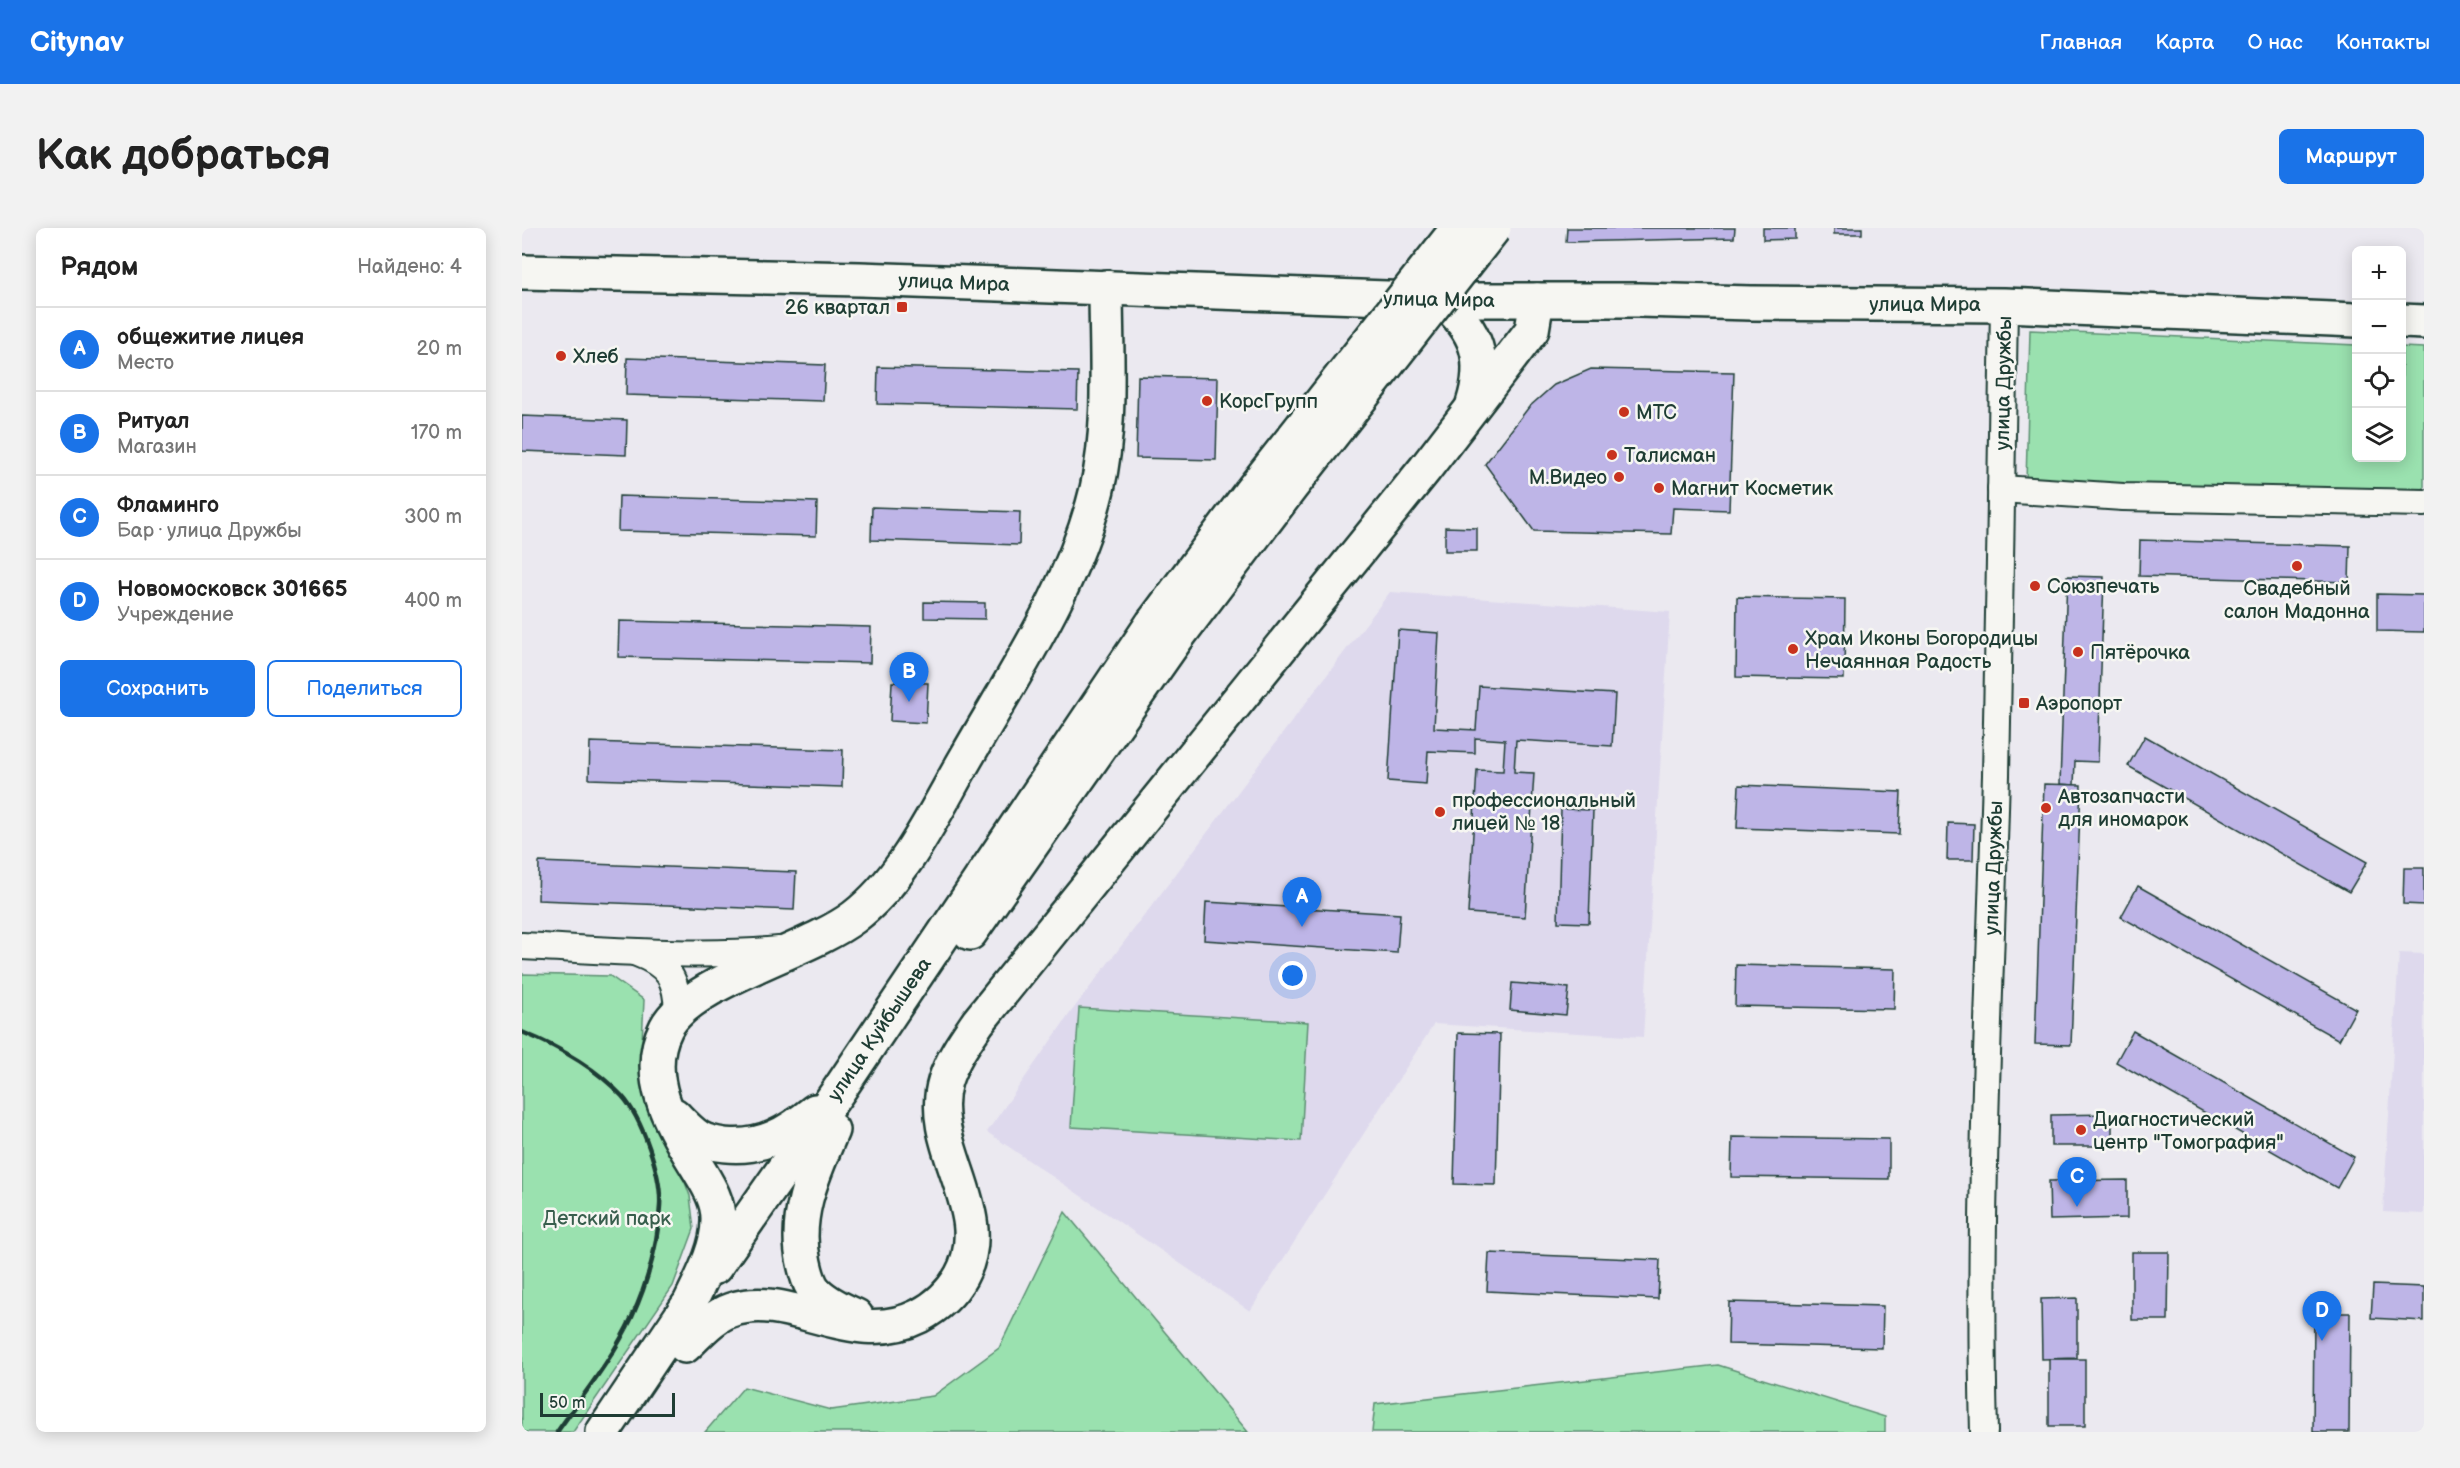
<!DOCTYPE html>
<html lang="ru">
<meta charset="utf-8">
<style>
:root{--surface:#fff;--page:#f2f2f2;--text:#222;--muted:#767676;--line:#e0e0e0;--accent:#1a73e8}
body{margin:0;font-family:"Balsamiq Sans",sans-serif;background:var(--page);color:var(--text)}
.controls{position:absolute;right:18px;top:18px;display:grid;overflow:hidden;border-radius:9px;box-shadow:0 3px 15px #0003}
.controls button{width:54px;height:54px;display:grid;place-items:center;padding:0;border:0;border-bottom:2px solid var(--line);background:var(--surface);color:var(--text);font:30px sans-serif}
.scale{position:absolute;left:18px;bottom:15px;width:135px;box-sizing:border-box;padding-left:6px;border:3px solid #1f3d34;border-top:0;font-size:16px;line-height:21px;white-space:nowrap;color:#1f3d34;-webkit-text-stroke:4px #f6f6f2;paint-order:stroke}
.you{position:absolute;left:771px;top:748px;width:21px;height:21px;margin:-15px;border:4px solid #fff;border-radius:50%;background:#1a73e8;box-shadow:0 0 0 9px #1a73e833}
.badge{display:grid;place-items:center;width:39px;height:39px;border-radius:50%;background:var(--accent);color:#fff;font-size:20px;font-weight:700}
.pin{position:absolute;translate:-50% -50px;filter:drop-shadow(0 2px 3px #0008)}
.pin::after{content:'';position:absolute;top:32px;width:21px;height:18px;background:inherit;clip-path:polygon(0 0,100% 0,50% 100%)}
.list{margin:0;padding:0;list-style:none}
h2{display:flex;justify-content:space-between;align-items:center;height:78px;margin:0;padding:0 24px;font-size:26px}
h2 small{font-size:20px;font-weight:400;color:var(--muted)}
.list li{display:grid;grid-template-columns:39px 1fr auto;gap:18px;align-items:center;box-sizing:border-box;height:84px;padding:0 24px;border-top:2px solid var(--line)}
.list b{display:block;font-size:22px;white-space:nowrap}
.list p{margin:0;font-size:20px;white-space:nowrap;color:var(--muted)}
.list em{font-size:20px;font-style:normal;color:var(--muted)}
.actions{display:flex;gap:12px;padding:18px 24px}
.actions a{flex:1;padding:14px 0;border:2px solid var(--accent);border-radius:9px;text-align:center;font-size:21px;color:var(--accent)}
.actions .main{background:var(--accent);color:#fff}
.icon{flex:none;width:33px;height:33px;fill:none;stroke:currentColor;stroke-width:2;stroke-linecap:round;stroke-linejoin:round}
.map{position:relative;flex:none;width:1902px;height:1204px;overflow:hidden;border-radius:9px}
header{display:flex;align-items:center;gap:36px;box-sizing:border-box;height:84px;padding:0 30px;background:var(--accent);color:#fff}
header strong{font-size:28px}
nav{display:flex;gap:33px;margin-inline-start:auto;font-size:21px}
.intro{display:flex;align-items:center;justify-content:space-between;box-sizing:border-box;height:144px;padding:0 36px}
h1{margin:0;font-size:42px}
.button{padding:15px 27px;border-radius:9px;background:var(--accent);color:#fff;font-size:21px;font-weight:700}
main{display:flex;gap:36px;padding:0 36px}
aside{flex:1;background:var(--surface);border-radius:9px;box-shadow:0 3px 15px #0003}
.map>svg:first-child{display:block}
</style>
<header>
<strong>Citynav</strong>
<nav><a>Главная</a><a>Карта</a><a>О нас</a><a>Контакты</a></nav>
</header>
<div class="intro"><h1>Как добраться</h1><a class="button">Маршрут</a></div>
<main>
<aside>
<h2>Рядом<small>Найдено: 4</small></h2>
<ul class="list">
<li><span class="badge">A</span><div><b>общежитие лицея</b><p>Место</p></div><em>20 m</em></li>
<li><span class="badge">B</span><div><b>Ритуал</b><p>Магазин</p></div><em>170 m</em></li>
<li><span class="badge">C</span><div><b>Фламинго</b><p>Бар · улица Дружбы</p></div><em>300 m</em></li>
<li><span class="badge">D</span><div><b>Новомосковск 301665</b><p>Учреждение</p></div><em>400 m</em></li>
</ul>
<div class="actions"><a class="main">Сохранить</a><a>Поделиться</a></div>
</aside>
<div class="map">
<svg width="1902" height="1204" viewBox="0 0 1902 1204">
<rect width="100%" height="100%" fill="#ebe9f0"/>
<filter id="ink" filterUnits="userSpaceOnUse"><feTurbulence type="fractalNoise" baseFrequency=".0167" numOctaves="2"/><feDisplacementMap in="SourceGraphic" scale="12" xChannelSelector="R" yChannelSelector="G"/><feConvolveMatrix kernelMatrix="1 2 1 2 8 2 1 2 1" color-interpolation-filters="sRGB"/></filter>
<g filter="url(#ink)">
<!-- built -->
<g fill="#ded9ed">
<path d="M868 364 1148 384 1121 809 912 796 728 1083 465 904 549 784Z"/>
<path d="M1877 725 1902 726V986L1861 984Z"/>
</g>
<!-- green -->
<g fill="#9ae1af" stroke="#5c8f72" stroke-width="1.5">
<path d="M1508 102 1834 117V230H1880V119L1902 120V266L1504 255Z"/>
<path d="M0 746 88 748 122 772 119 836 168 968 172 1001 151 1058 51 1204H0Z"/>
<path d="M557 780 786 794 779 913 549 899Z"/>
<path d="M543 984 726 1204H183L222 1159 309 1182 411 1168 477 1120Z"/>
<path d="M1196 1137 1363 1189V1204H850L853 1176Z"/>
</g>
<!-- building -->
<g fill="#beb5e7" stroke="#1f3d34" stroke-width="1.5">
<path d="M1045 0H1213L1212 10 1044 14Z"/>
<path d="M1241 0H1273V11L1241 12Z"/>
<rect x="1312" y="0" width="28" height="6"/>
<path d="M105 130 303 137 301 173 104 167Z"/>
<path d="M356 139 556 144 555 181 355 176Z"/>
<path d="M1069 141 1212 144 1207 282 1151 280 1149 306 1012 303 963 236 1007 179 1032 157Z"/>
<path d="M616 148 696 150 694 232 614 230Z"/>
<path d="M0 188 105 192 104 227 0 223Z"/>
<path d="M97 268 295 274 294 308 96 303Z"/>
<path d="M350 279 498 284 497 317 349 312Z"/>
<path d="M923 299 955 300V323H923Z"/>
<path d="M1618 312 1828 318 1827 354 1617 348Z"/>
<path d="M1545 348 1582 349 1576 534 1553 533 1552 557 1538 556Z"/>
<path d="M1855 366 1902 367V404L1855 403Z"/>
<path d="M1215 369 1323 371 1322 451 1214 449Z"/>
<path d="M402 374 463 375V391L402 390Z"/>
<path d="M97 393 349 399 348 435 96 429Z"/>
<path d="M876 402 917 405 912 500 954 502 957 458 1093 466 1090 518 994 512 992 544 1012 545 1003 689 946 685 955 542 981 543 983 512 953 510V525L906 523 904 556 866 553Z"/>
<path d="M370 454 406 455 404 495 368 493Z"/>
<path d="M1623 508 1845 634 1827 664 1606 538Z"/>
<path d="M68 514 321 522 320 559 67 551Z"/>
<path d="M1522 556 1559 557 1549 817 1513 816Z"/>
<path d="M1217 557 1379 564 1377 606 1215 600Z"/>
<path d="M1039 581 1071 582 1067 695 1036 694Z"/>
<path d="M1426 595 1452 596 1451 632H1425Z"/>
<path d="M17 634 274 644 272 682 16 672Z"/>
<path d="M1882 640H1902V677L1881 676Z"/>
<path d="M1616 658 1834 781 1817 812 1599 689Z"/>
<path d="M684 674 878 686 875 725 682 712Z"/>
<path d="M1214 737 1373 741 1372 781 1213 778Z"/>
<path d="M990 755 1047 760 1044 787 988 782Z"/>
<path d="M1611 803 1832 929 1815 960 1594 834Z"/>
<path d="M936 805 978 806 974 957 932 956Z"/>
<path d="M1590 886V918H1529V887Z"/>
<path d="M1210 909 1367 911V951L1209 949Z"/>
<path d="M1605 952V990L1528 992 1527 953Z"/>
<path d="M1610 1024H1647L1646 1092H1610Z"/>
<path d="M967 1025 1138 1032 1136 1071 965 1063Z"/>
<path d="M1851 1057 1902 1059V1093L1849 1090Z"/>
<path d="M1555 1070V1130L1520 1131 1519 1071Z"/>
<path d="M1207 1074 1361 1078 1360 1120 1206 1116Z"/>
<path d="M1792 1085H1828L1827 1204H1791Z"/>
<rect x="1527" y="1131" width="36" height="67"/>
</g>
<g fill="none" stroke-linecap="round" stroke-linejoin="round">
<defs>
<g id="minor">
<path d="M1479 261 1601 269 1902 275"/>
<path d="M0 718C85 722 172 730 257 722"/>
<path d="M115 725C147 737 155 751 156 784"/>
<path d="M1462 1204C1456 985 1468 766 1474 547 1478 390 1479 234 1482 77"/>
</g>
<g id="major">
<path d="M0 44 338 51 920 72H1117L1229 75 1482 77 1834 92"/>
<path d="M920 72C955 103 965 131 951 176"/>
<path d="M1880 93 1902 94"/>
<path d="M448 705 654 411"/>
<path d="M152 887C159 894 167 903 176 909 183 914 195 916 203 917 240 921 266 905 293 883"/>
<path d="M310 902C292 944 271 988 282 1035 284 1044 287 1057 294 1064 305 1075 320 1082 334 1088"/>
<path d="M193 1039 317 862 630 396"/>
<path d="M166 1079C178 1053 196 1022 196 993 197 972 184 954 174 937 149 897 120 847 144 800 168 753 286 724 332 689 383 650 412 585 444 530 493 444 552 358 575 261 590 198 584 124 584 59"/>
<path d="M163 1118C177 1105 191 1088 209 1082 269 1061 330 1122 397 1088 414 1079 429 1066 439 1048 475 984 403 918 423 853 430 831 443 813 456 794L903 241 1010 102 1015 72"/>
<path d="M81 1204 165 1079"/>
</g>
</defs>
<!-- minor casing -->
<use href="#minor" stroke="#1f3d34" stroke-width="30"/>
<!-- major casing -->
<use href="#major" stroke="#1f3d34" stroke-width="38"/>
<!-- minor -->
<use href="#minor" stroke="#f6f6f2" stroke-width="26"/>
<!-- major -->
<use href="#major" stroke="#f6f6f2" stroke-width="33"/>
<!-- rail -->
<path stroke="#1f3d34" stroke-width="4.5" d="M0 804C37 819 72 838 100 868 120 890 140 948 138 978 136 1016 126 1054 110 1089 91 1130 61 1167 35 1204"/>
<defs>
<g id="major-bridge">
<path d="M630 396 727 266 936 0"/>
<path d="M654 411 769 259 972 0"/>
</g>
</defs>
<!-- major-bridge casing -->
<use href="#major-bridge" stroke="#1f3d34" stroke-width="38" stroke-linecap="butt"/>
<!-- major-bridge -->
<use href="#major-bridge" stroke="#f6f6f2" stroke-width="33"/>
</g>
</g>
<!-- markers -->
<g fill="#c8321e" stroke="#f6f6f2" stroke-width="2">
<rect x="374" y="73" width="12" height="12" rx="3"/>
<circle cx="39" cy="128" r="6"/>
<circle cx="685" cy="173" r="6"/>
<circle cx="1102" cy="184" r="6"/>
<circle cx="1090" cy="227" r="6"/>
<circle cx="1097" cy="249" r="6"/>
<circle cx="1137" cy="260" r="6"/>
<circle cx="1775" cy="338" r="6"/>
<circle cx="1513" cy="358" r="6"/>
<circle cx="1271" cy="421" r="6"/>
<circle cx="1556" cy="424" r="6"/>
<rect x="1496" y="469" width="12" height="12" rx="3"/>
<circle cx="1524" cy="580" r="6"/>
<circle cx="918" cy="584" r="6"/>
<circle cx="1559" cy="902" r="6"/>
</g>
<g text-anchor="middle" stroke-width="5" stroke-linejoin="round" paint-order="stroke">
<!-- street labels -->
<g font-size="20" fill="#1f3d34" stroke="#f6f6f2">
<text transform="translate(432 54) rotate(2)" y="7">улица Мира</text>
<text transform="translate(917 71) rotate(1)" y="7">улица Мира</text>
<text x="1403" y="83">улица Мира</text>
<text transform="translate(1481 155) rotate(-89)" y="7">улица Дружбы</text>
<text transform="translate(1471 640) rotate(-88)" y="7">улица Дружбы</text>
<text transform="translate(357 801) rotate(-56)" y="7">улица Куйбышева</text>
</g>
<!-- poi labels -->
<g font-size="20" fill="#1f3d34" stroke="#f6f6f2" text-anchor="start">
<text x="368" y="86" text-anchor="end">26 квартал</text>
<text x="51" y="135">Хлеб</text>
<text x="697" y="180">КорсГрупп</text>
<text x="1114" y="191">МТС</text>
<text x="1102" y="234">Талисман</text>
<text x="1085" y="256" text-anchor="end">М.Видео</text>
<text x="1149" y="267">Магнит Косметик</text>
<text x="1525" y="365">Союзпечать</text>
<text x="1775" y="367" text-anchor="middle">Свадебный<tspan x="1775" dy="23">салон Мадонна</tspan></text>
<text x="1283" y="417">Храм Иконы Богородицы<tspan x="1283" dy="23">Нечаянная Радость</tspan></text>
<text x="1568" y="431">Пятёрочка</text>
<text x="1514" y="482">Аэропорт</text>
<text x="1536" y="575">Автозапчасти<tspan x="1536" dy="23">для иномарок</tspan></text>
<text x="930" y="579">профессиональный<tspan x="930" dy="23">лицей № 18</tspan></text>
<text x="1571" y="898">Диагностический<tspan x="1571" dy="23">центр "Томография"</tspan></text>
</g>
<!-- park labels -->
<g font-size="20" fill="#385e4d" stroke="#f6f6f2">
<text x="85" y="997">Детский парк</text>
</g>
</g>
</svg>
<div class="controls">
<button>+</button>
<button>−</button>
<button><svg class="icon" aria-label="locate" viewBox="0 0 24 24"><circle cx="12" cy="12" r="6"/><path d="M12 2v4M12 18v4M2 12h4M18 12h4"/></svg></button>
<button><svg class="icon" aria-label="layers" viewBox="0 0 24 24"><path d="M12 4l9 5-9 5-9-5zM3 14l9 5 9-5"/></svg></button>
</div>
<div class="scale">50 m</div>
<div class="you"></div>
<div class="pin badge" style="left:780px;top:699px">A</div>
<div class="pin badge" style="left:387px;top:474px">B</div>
<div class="pin badge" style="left:1555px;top:979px">C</div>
<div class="pin badge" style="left:1800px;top:1113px">D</div>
</div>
</main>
